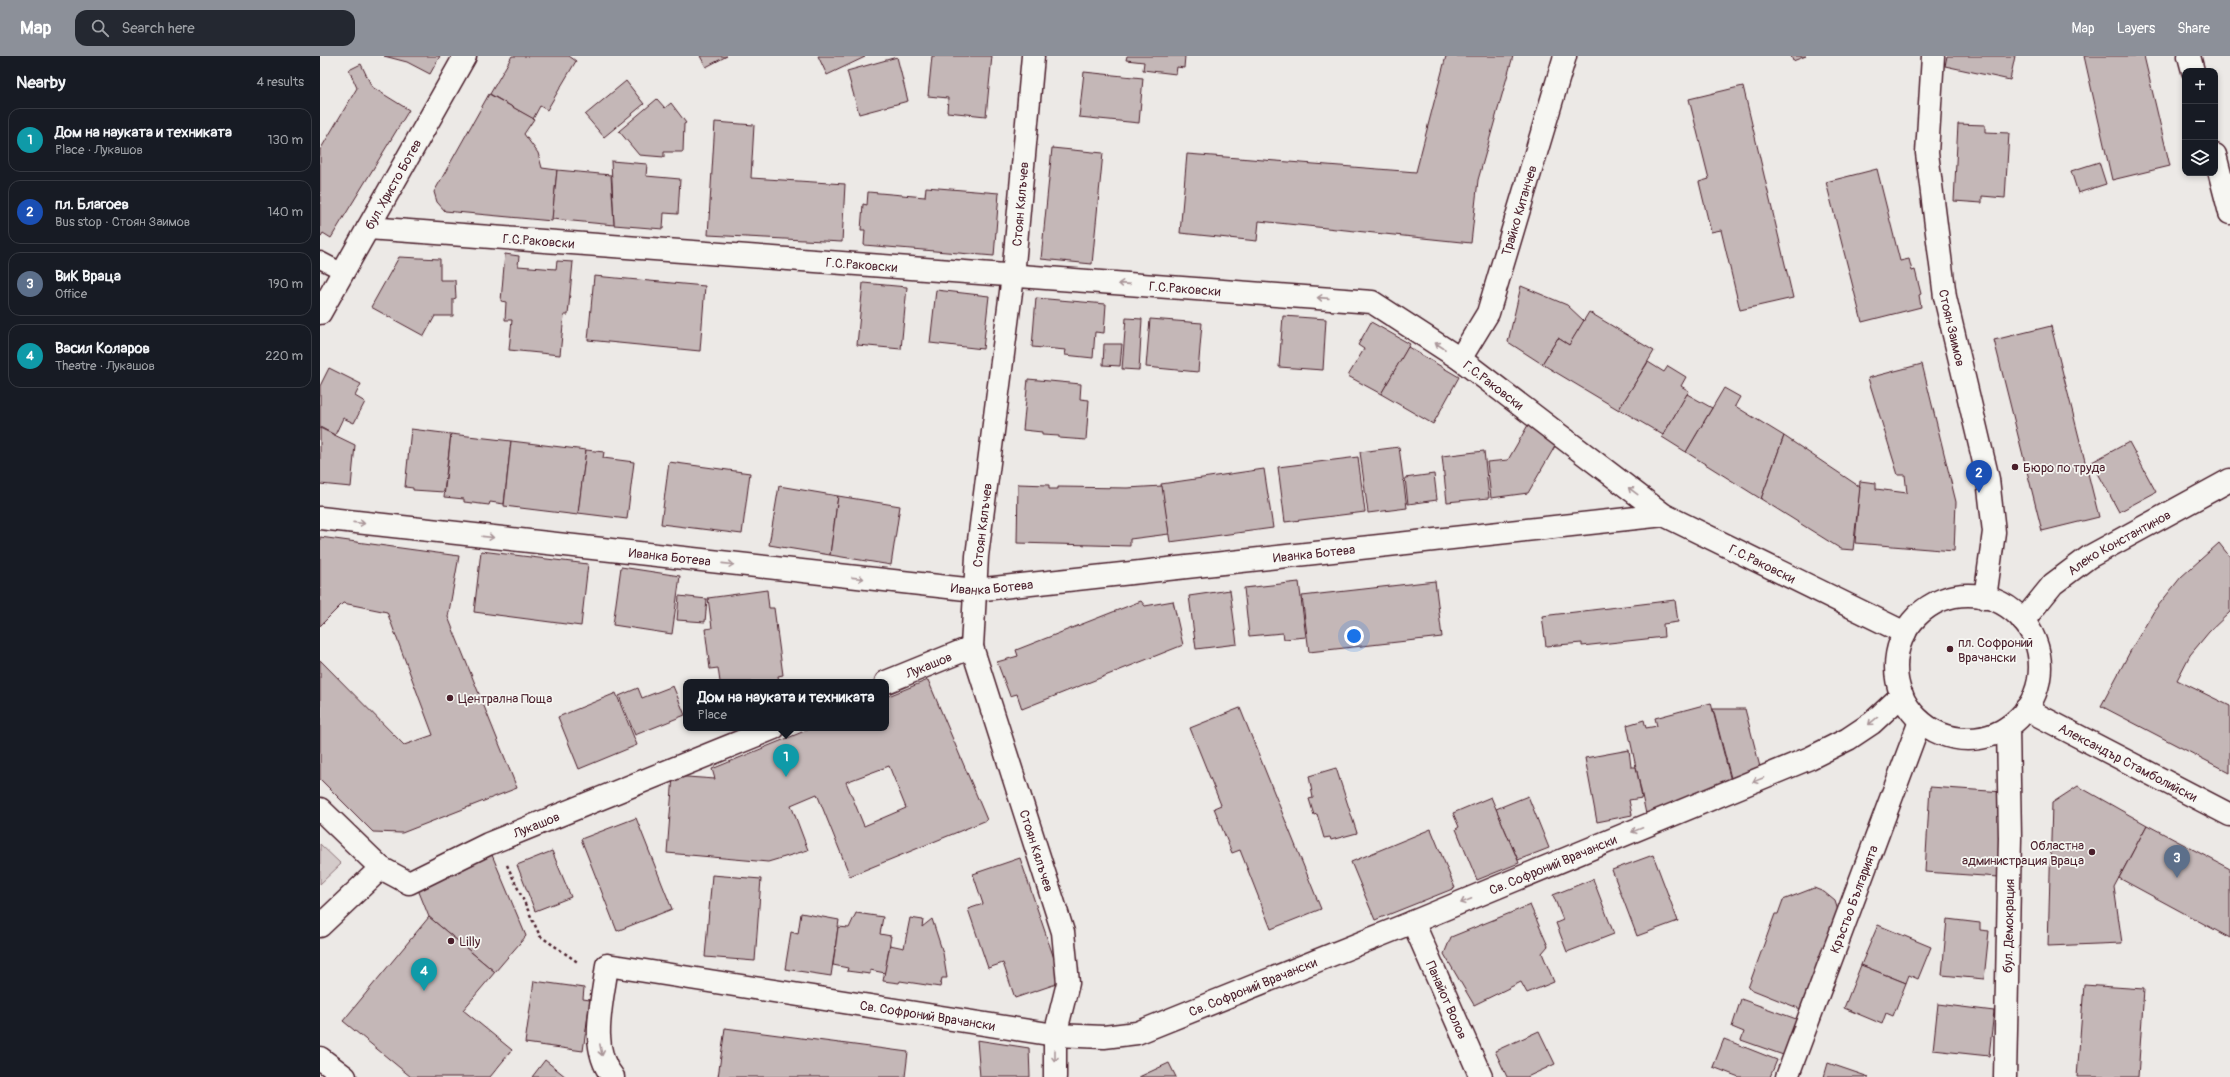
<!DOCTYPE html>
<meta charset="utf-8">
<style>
:root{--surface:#171b24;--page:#242831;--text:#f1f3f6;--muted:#9ea1a6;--line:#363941;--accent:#8c9099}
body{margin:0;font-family:Pangolin,sans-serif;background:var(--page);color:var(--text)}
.controls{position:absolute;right:12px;top:12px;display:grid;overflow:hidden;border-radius:8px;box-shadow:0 2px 6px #0003}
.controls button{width:36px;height:36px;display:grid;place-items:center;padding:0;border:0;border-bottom:1px solid var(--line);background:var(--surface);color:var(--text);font:20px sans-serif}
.you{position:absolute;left:1034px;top:580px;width:14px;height:14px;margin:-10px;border:3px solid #fff;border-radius:50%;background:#1a73e8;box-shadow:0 0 0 6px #1a73e833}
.badge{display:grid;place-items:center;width:26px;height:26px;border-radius:50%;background:var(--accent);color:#fff;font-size:13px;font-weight:700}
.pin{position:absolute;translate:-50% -33px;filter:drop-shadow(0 1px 2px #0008)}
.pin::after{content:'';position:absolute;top:21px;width:14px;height:12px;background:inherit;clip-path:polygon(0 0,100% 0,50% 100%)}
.popup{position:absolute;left:363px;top:623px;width:206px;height:52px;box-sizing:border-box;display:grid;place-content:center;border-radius:8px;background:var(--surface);filter:drop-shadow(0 1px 3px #0005);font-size:13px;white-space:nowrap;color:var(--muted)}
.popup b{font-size:15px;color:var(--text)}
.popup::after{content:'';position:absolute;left:50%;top:100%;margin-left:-8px;border:8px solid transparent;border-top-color:var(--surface)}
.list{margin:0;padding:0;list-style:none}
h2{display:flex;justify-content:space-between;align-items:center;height:52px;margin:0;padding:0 16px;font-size:17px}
h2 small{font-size:13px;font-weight:400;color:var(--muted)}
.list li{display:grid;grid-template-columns:26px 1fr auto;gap:12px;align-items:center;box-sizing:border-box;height:64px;margin:0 8px 8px;padding:0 8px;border:1px solid var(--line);border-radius:12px}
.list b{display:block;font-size:15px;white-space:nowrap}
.list p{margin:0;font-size:13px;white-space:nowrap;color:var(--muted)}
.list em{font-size:13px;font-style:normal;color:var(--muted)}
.icon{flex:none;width:22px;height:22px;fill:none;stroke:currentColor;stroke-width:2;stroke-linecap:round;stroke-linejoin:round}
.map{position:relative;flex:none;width:1910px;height:1021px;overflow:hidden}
header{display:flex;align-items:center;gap:24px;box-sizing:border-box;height:56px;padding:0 20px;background:var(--accent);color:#fff}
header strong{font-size:19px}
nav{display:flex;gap:22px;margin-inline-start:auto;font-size:14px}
.search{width:280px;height:36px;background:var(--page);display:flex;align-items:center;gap:10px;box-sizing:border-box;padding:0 14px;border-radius:12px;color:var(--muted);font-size:15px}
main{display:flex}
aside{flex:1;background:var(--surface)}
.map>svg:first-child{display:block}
</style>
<header>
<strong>Map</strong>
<div class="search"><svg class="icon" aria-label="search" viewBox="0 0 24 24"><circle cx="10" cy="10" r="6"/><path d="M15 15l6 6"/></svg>Search here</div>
<nav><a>Map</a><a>Layers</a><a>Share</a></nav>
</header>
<main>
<aside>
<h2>Nearby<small>4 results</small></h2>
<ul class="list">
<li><span class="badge" style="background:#0f9aa8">1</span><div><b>Дом на науката и техниката</b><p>Place · Лукашов</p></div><em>130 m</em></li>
<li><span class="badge" style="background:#1a4fb4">2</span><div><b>пл. Благоев</b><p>Bus stop · Стоян Заимов</p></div><em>140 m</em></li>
<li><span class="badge" style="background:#5c6f8a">3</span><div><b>ВиК Враца</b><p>Office</p></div><em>190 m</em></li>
<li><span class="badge" style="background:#0f9aa8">4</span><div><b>Васил Коларов</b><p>Theatre · Лукашов</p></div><em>220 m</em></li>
</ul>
</aside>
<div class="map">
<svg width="1910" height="1021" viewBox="0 0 1910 1021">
<rect width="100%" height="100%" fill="#ece9e6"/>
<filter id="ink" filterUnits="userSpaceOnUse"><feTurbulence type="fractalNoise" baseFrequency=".025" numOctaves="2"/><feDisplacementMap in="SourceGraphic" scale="8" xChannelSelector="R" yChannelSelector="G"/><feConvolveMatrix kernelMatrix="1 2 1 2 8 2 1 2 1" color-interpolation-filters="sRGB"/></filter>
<g filter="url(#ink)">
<!-- park -->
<path fill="#d4cbca" stroke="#8f757a" d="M0 788 21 808 0 828Z"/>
<!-- building -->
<g fill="#c4b7b7" stroke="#4a1f2b" fill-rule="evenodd">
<path d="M64 0H120L110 18 87 6Z"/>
<path d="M192 0H249L256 5 227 54 220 50 213 63 170 38Z"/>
<path d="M380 0H407L386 11Z"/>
<path d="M498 0H544L545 1 507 19Z"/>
<path d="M612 0H672L666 60 627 56 628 42 608 40Z"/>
<path d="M807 0H865L864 12 857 11 856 18 823 14 824 6 806 4Z"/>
<path d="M1126 0H1193L1158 124 1151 187 939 165 937 185 860 177 867 98 1096 116Z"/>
<path d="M1471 0H1486L1473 5Z"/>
<path d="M1627 0H1695L1690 24 1625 10Z"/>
<path d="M1764 0H1824L1850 110 1792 124Z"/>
<path d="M577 1 588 45 539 58 527 15Z"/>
<path d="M41 8 52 31 89 54 11 182 3 177 0 182V94L37 32 29 14Z"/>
<path d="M764 16 823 22 819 67 759 61Z"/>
<path d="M306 25 324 48 284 81 265 59Z"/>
<path d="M1423 30 1473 242 1420 254 1401 174 1391 176 1379 126 1389 123 1369 43Z"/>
<path d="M169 38 214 63 204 78 218 97 222 112 237 114 232 165 125 155 117 146 114 136Z"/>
<path d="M337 43 345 52 351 47 366 67 364 68 363 96H344V101L319 99 299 75Z"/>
<path d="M395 66 434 69 431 122 525 128 522 186 388 179Z"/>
<path d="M1638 68 1665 69V76L1689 77 1685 142 1662 140V147L1634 145Z"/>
<path d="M732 92 783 97 772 208 721 203Z"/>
<path d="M291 105 327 108 326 120 360 123 358 158 344 157 343 173 294 169Z"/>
<path d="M1779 106 1786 128 1758 137 1751 115Z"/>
<path d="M1557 113 1580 205 1589 203 1592 215 1595 214 1601 238 1599 239 1601 251 1542 266 1506 126Z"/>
<path d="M237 114 291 119 294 169 232 163Z"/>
<path d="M606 131 679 137 674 200 544 189 545 174H541L543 148 547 149 548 136 605 141Z"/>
<path d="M185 198 199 200 198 210 236 213 237 205 253 206 248 259H244L240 299 189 294 192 264H185L186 246 181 245Z"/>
<path d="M79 201 120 203V224H135L136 242 133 243V260H115L104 280 51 251Z"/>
<path d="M274 220 385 230 380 295 268 284Z"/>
<path d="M543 227 587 231 581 293 537 289Z"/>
<path d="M1201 230 1247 249 1264 265 1249 289 1238 282 1222 308 1188 286Z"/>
<path d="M616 234 669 240 663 293 610 287Z"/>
<path d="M716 242 786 248 784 277 775 276 773 302 745 299 746 294 712 291Z"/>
<path d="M1269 256 1334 295 1299 354 1222 308 1238 282 1249 289Z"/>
<path d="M963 260 1006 263 1003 314 959 311Z"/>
<path d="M806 262 822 263 819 314 802 313Z"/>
<path d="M830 263 882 267 878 316 826 311Z"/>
<path d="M1051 266 1090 288 1061 338 1028 320 1044 293 1038 289Z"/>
<path d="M1731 270 1779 461 1722 475 1674 284Z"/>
<path d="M784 288H802L800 310 783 309Z"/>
<path d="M1088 291 1139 321 1113 368 1061 338Z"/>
<path d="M1328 306 1344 316 1348 310 1366 321 1361 330 1369 335 1343 379 1299 353Z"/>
<path d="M1602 308 1636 446 1634 495 1535 487 1540 425 1556 427V433L1587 437 1585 419H1578L1548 322Z"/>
<path d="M9 312 41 328 35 340 45 346 34 367 23 362 15 379 0 371V330Z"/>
<path d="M708 323 761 328 760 343 769 344 766 384 739 382V380L722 379V376L703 374Z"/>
<path d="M1404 332 1420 341 1415 350 1464 380 1441 443 1366 396Z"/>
<path d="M1367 338 1392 352 1366 396 1342 381Z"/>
<path d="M1208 369 1238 385 1208 437 1171 442 1167 406 1188 404Z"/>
<path d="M0 372 35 389 31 431 0 428Z"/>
<path d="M91 373 131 378 124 436 93 434V432L85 431Z"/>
<path d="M131 378 191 385 184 448 170 446 169 449 144 446V443L124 441Z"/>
<path d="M1464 380 1540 431 1533 494 1521 493 1441 443Z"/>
<path d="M191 385 266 394 258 459 184 450Z"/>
<path d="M1809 386 1836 436 1799 456 1772 406Z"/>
<path d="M1079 391 1087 452 1048 457 1040 396Z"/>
<path d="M266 394 284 396 283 402 314 406 307 463 258 457Z"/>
<path d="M1164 395 1169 442 1127 446 1122 400Z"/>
<path d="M1038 401 1045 456 965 466 958 411Z"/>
<path d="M349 406 430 417 422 478 341 468Z"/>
<path d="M944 413 953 472 850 486 841 428Z"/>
<path d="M1114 418 1117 444 1088 448 1085 422Z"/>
<path d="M698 428 729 429V433H738V431L807 432 842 430 849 478 810 483V490L697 487Z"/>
<path d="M459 430 518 440 510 499 449 489Z"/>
<path d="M518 440 580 450 571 509 510 499Z"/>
<path d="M0 481 139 500 128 561 197 732 82 777 53 776 0 723V604L84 689 113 679 67 556 23 547 0 570Z"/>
<path d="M1899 487 1910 501V556L1889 576 1870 599 1857 624 1910 650V717L1781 650 1812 592 1834 555 1861 521Z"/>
<path d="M161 495 268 508 261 570 154 556Z"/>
<path d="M301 511 360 520 352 578 293 569Z"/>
<path d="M1115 525 1122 581 989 596 982 540Z"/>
<path d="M979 526 986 581 964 583 963 577 929 580 924 532Z"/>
<path d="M447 534 449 552H454L463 619 458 620 459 626H400L398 612 390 613 385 573 392 572 388 542Z"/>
<path d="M910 534 917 588 876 593 869 540Z"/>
<path d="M359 540 387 543 385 566 357 564Z"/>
<path d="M1355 544 1358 566 1343 568 1344 581 1262 590V587L1226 590 1222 560Z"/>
<path d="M821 545 825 550 853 545 863 589 702 653 697 638 690 640 677 606 698 600 696 594Z"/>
<path d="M608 624 667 764 530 820 497 738 471 749 488 794 448 806 347 797 353 720 395 723 392 713 492 672H566V641ZM569 710 586 752 544 770 526 726Z"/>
<path d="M353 630 365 659 315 679 299 640 318 632 322 642Z"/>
<path d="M296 637 317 689 259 713 238 661Z"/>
<path d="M1391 647 1411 725 1326 758 1307 669 1324 664 1326 672 1337 670 1335 662Z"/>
<path d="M920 652 1001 853 951 873 920 794 912 797 894 752 901 749 870 672Z"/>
<path d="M1393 653H1425L1440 711 1411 722Z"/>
<path d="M1309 694 1311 711H1316L1322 742 1309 744 1312 759 1277 766 1265 702Z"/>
<path d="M1016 712 1037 777 1011 784 1010 781 1004 782 997 758 994 759 989 743 993 742 989 720Z"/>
<path d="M1758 730 1827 769 1794 831 1802 887 1728 890 1732 747Z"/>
<path d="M1610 731 1684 736 1679 821 1605 816Z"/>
<path d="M1208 740 1229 792 1198 804 1176 753Z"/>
<path d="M1171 741 1199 807 1157 824 1136 773 1139 771 1133 757Z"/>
<path d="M316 762 352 853 297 875 261 783Z"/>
<path d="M1827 769 1910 813V882L1799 822Z"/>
<path d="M1111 773 1135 832 1055 864 1031 806Z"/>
<path d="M232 795 251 841 215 855 197 809Z"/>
<path d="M172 799 206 880 175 916 109 861 97 831Z"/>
<path d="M1333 799 1358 865 1317 880 1292 814Z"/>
<path d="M700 802 742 926 695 942 683 907 668 912 648 853 663 848 653 818Z"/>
<path d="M392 819 441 823 435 905 385 901Z"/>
<path d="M1273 823 1294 878 1247 896 1236 867 1243 864 1233 839Z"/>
<path d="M1494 832 1504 836 1515 845 1521 864 1483 954 1428 932 1455 858H1458L1463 844Z"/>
<path d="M1210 849 1228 890 1222 897 1234 926 1207 937 1201 926 1154 949 1124 898 1131 881Z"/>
<path d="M481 857 519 864 511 920 465 913 471 876 478 878Z"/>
<path d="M536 857 563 861 560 878 571 880 565 917 550 914V918L527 915 528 912 513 909 518 871 529 872Z"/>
<path d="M109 861 175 916 143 954 192 994 170 1021H91L23 965Z"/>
<path d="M590 862 603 864 602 871 612 863 623 897 627 922H622L620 931 580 925 579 927 563 925 570 889 584 892Z"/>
<path d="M1627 863 1660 867V874L1669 875 1664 923 1622 919Z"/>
<path d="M1558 869 1611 891 1598 923 1589 919 1586 927 1541 909Z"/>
<path d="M1541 909 1586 927 1573 960 1566 957 1562 968 1524 952Z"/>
<path d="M214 925 264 932 263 943 270 944 263 995 205 987Z"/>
<path d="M1764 929 1824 933 1818 1021H1757Z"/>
<path d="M1421 943 1479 964 1466 1000 1421 984 1424 976 1412 971Z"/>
<path d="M1618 948 1674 955 1669 1000 1613 994Z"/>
<path d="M405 972 588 996 585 1021H398Z"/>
<path d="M1219 975 1235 1008 1207 1021H1187L1175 995Z"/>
<path d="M1404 983 1457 1004 1450 1021H1419L1393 1011Z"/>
<path d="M657 984 709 992 710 1021H660Z"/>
<path d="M225 1004 246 1021H212Z"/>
<path d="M849 1007 856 1021H819Z"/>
<path d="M1508 1007 1549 1021H1504Z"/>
</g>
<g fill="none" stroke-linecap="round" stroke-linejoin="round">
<defs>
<path id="lane" d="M0 204 23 216"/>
<g id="street">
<path id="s1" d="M713 0 693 220 657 500 652 591 743 876 748 927 735 979V1021"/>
<path d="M1869 0 1873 15"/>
<path d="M1895 99 1910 157"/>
<path id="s2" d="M48 172 1052 246 1140 303 1344 459 1585 577"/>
<path id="s3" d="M0 257 145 0"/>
<path id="s4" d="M1140 303 1168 257 1245 0"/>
<path id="s5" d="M0 462 655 534 1344 459"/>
<path id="s6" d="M1703 565 1733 528 1769 501 1910 424"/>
<path id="s7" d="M566 626 652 591"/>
<path id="s8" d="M1706 653 1910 759"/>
<path d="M0 753 61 812"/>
<path id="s9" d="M1093 866 1161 1021"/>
<path id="s10" d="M0 870 61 812 89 827 168 788 454 672"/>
<path d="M0 1002 25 1021"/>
<path id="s11" d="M293 1021C268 992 283 944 287 909L735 979 784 981 817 977 1093 866 1490 702 1528 683 1552 667 1582 639"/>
<path id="s12" d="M1467 1021 1600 665"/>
</g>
<g id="secondary">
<path id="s13" d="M1613 0 1607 97 1625 241 1668 423 1674 476 1665 542"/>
<circle cx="1648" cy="611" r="72"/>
<path id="s14" d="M1685 1021 1690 782 1688 671"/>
</g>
</defs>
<!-- lane casing -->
<use href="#lane" stroke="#4a1f2b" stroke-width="19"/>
<!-- street casing -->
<use href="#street" stroke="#4a1f2b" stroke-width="25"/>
<!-- secondary casing -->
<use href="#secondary" stroke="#4a1f2b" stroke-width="25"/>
<!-- path -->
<path stroke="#4a1f2b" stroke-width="2.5" stroke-dasharray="3 3" stroke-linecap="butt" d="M187 809 220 880 259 907"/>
<!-- lane -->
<use href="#lane" stroke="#f6f6f2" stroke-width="16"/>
<!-- street -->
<use href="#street" stroke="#f6f6f2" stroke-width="22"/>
<!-- secondary -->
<use href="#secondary" stroke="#f6f6f2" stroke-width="22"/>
</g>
<!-- one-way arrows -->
<defs><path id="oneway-shaft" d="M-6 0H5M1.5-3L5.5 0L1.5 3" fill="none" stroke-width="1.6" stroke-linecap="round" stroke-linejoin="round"/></defs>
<g stroke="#a99598">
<use href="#oneway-shaft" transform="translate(804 228) rotate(-176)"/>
<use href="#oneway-shaft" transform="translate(1003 242) rotate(-176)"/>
<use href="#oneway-shaft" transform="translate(1120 290) rotate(-147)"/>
<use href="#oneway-shaft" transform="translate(1313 435) rotate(-143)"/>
<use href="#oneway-shaft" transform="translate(39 467) rotate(6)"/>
<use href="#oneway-shaft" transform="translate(168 481) rotate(6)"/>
<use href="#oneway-shaft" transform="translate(408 508) rotate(6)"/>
<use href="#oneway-shaft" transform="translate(538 522) rotate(6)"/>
<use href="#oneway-shaft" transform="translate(1553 665) rotate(140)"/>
<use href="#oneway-shaft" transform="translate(1438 724) rotate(158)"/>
<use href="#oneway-shaft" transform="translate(1317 774) rotate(158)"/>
<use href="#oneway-shaft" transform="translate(1146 845) rotate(158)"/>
<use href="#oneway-shaft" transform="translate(281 994) rotate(79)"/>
<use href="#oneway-shaft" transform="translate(735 1000) rotate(90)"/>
</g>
</g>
<!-- markers -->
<g fill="#4a1f2b" stroke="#f6f6f2" stroke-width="1.5">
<circle cx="1695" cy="411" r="4"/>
<circle cx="1630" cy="593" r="4"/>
<circle cx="130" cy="642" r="4"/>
<circle cx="1772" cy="796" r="4"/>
<circle cx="131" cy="885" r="4"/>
</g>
<g text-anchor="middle" stroke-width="3.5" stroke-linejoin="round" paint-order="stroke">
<!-- street labels -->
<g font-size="13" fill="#4a1f2b" stroke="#f6f6f2">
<text dy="5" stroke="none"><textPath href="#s3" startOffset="148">бул. Христо Ботев</textPath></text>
<text transform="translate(700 148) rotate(-85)" y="5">Стоян Кялъчев</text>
<text dy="5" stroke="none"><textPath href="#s4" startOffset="161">Трайко Китанчев</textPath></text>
<text dy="5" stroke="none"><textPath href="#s2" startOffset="171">Г.С.Раковски</textPath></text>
<text dy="5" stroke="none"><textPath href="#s2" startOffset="495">Г.С.Раковски</textPath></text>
<text dy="5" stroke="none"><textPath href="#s2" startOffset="819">Г.С.Раковски</textPath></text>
<text dy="5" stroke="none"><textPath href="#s13" startOffset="274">Стоян Заимов</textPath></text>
<text dy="5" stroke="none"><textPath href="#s2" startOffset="1154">Г.С.Раковски</textPath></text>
<text transform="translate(662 469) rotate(-83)" y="5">Стоян Кялъчев</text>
<text dy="5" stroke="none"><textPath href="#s6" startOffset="126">Алеко Константинов</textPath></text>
<text dy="5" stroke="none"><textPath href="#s5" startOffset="1000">Иванка Ботева</textPath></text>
<text dy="5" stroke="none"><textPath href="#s5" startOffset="352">Иванка Ботева</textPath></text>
<text dy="5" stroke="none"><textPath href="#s2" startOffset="1478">Г.С.Раковски</textPath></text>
<text dy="5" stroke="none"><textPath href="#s5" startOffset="676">Иванка Ботева</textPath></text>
<text dy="5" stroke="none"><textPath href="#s7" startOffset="46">Лукашов</textPath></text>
<text dy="5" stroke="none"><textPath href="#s8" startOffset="115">Александър Стамболийски</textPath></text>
<text dy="5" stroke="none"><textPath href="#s10" startOffset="256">Лукашов</textPath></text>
<text dy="5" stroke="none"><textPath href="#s1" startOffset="808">Стоян Кялъчев</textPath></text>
<text dy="5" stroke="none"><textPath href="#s11" startOffset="1100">Св. Софроний Врачански</textPath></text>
<text dy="5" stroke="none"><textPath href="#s12" startOffset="190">Кръстьо Българията</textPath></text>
<text dy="5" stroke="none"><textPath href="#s14" startOffset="151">бул. Демокрация</textPath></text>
<text dy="5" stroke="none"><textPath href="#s11" startOffset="776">Св. Софроний Врачански</textPath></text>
<text dy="5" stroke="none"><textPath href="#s9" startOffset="85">Панайот Волов</textPath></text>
<text dy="5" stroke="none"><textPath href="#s11" startOffset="440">Св. Софроний Врачански</textPath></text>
</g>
<!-- poi labels -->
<g font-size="13" fill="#4a1f2b" stroke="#f6f6f2" text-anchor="start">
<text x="1703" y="416">Бюро по труда</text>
<text x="1638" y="591">пл. Софроний<tspan x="1638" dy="15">Врачански</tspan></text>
<text x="138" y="647">Централна Поща</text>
<text x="1764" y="794" text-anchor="end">Областна<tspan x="1764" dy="15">администрация Враца</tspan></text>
<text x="139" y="890">Lilly</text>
</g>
</g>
</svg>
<div class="controls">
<button>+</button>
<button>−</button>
<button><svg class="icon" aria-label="layers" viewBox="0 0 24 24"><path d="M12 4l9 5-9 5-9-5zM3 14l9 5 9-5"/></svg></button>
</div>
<div class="you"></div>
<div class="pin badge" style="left:466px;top:721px;background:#0f9aa8">1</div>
<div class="popup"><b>Дом на науката и техниката</b>Place</div>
<div class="pin badge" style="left:1659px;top:437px;background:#1a4fb4">2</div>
<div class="pin badge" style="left:1857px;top:822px;background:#5c6f8a">3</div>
<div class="pin badge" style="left:104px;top:935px;background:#0f9aa8">4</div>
</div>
</main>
